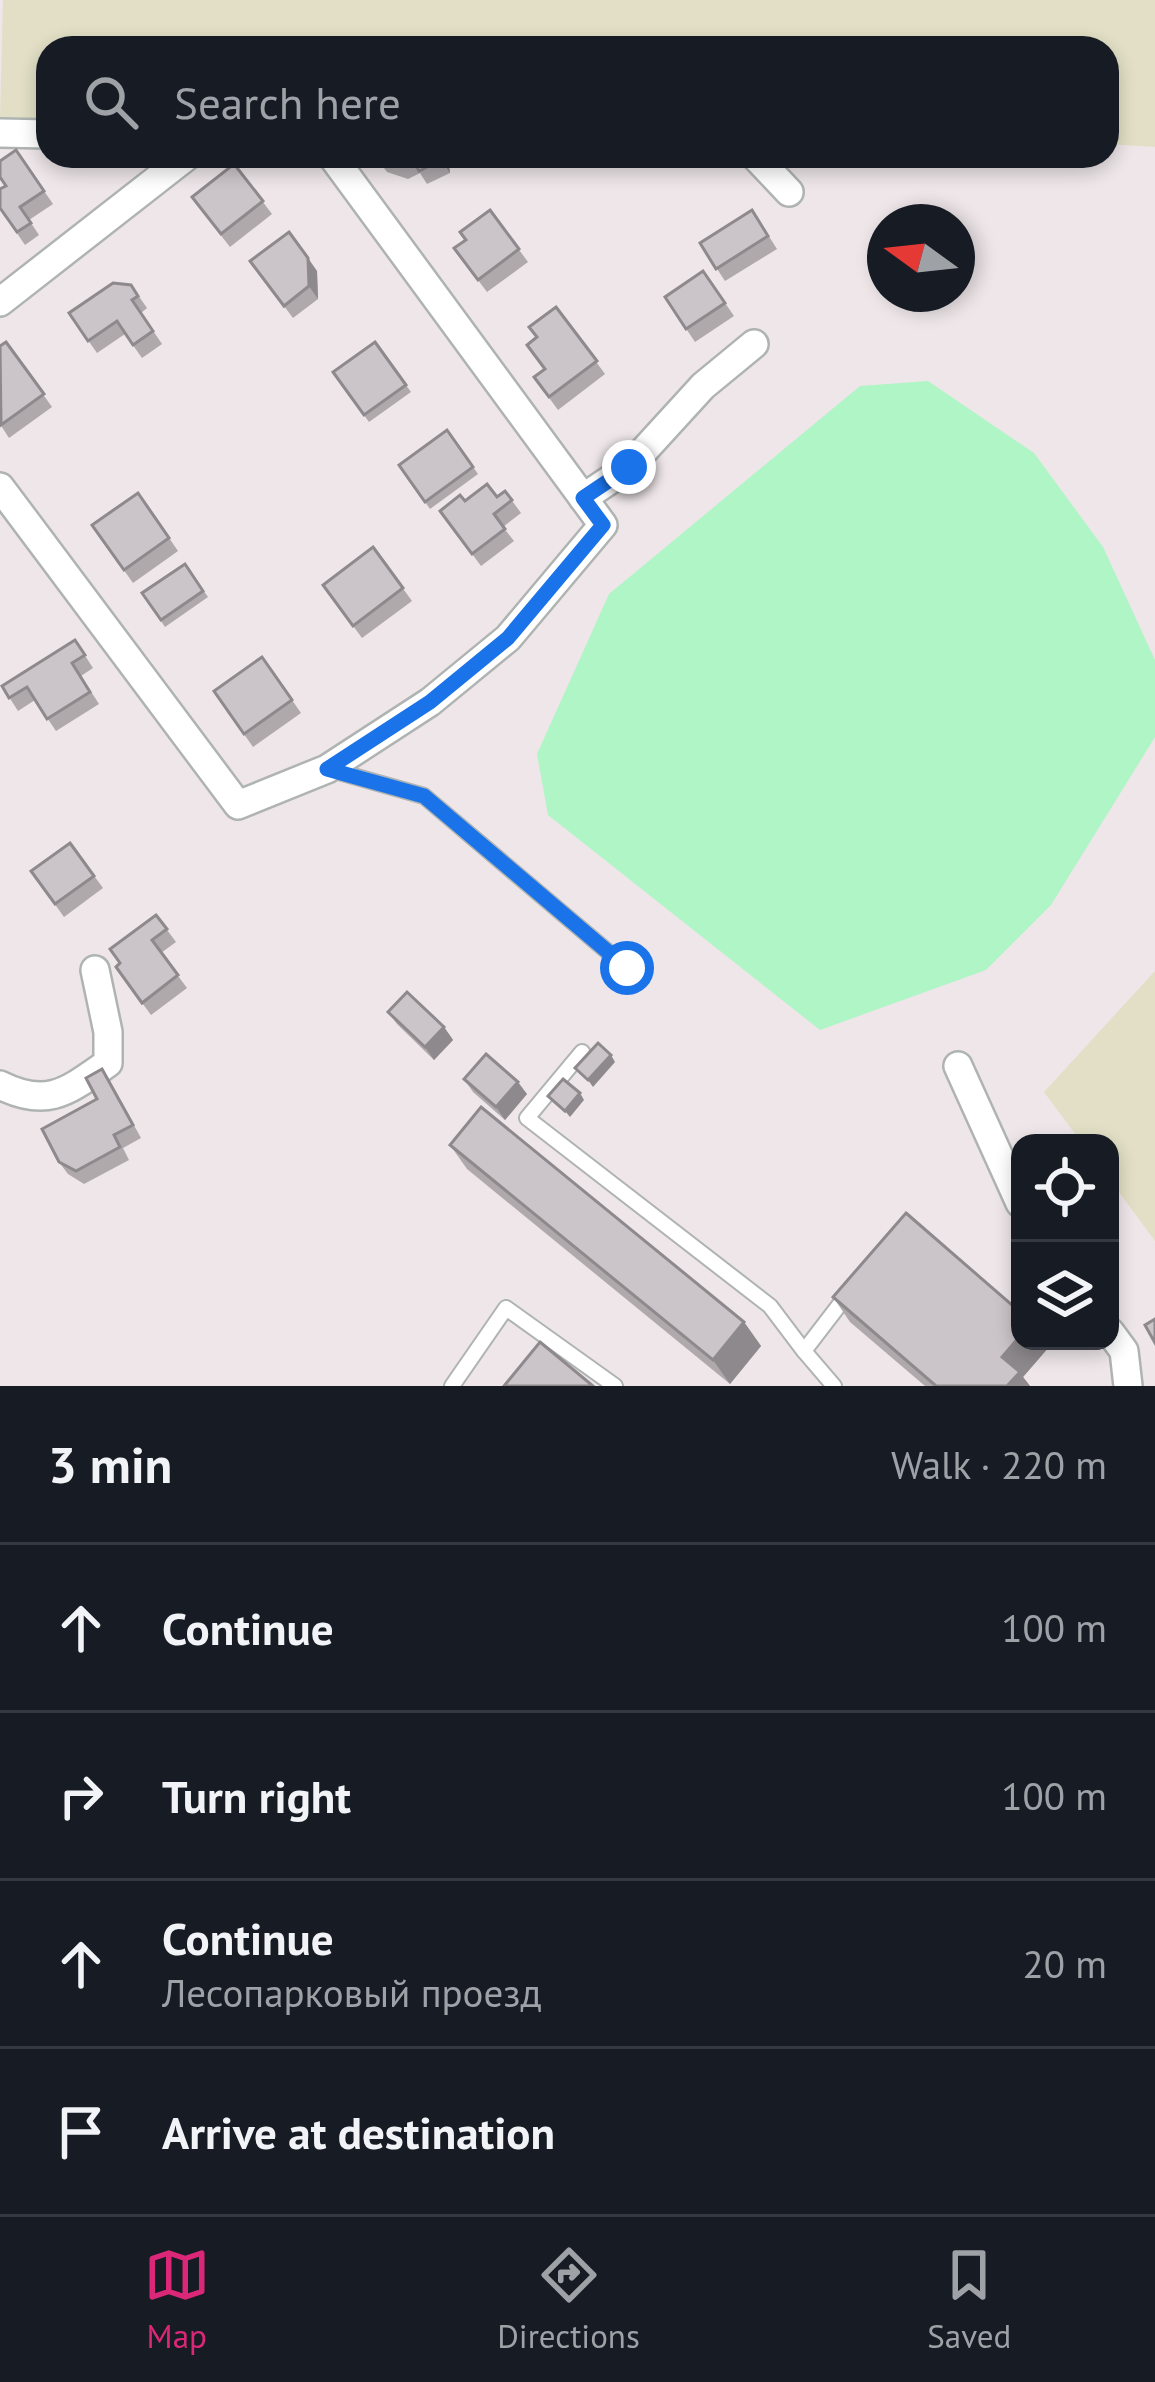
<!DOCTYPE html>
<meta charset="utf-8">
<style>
:root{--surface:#171b24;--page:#242831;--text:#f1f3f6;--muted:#9ea1a6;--line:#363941;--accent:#db2777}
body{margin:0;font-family:"PT Sans",sans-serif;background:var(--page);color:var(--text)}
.controls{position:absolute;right:36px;bottom:36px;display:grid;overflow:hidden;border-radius:24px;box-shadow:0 6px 18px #0003}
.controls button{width:108px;height:108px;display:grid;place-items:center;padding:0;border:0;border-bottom:3px solid var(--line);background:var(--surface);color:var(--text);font:60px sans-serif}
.compass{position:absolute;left:867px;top:204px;width:108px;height:108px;border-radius:50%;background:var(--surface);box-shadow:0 6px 18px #0003;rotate:285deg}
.stop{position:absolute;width:36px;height:36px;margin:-27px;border:9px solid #1a73e8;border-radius:50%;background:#fff}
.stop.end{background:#1a73e8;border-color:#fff;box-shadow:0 3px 12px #0008}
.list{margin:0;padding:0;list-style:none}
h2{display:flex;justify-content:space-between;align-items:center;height:156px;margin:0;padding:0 48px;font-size:51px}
h2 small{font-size:39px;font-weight:400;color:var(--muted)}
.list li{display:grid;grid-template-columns:78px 1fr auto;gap:36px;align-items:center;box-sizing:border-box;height:168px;padding:0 48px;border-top:3px solid var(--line)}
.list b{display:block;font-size:45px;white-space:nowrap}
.list p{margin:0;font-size:39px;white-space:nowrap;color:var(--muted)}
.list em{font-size:39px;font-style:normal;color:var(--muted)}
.icon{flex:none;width:66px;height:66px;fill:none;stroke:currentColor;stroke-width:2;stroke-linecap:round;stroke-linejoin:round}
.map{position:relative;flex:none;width:1155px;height:1386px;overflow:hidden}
.search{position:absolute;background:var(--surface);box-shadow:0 6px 18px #0003;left:36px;right:36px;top:36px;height:132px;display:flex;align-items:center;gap:30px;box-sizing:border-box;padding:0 42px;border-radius:36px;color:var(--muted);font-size:45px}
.sheet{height:828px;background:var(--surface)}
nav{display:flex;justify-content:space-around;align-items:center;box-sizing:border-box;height:168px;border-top:3px solid var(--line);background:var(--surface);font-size:33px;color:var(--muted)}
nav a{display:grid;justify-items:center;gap:6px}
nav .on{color:var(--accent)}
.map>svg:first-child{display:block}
</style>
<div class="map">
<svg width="1155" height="1386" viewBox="0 0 1155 1386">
<rect width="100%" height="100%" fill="#eee6e9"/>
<!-- green -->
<g fill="#e2dfc6">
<path d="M3 0H1155V147L1107 144V48H48V119H0Z"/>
<path d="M1155 971V1241L1110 1180V1143H1082L1044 1092Z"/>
</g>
<!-- water -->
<path fill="#aff5c6" d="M928 381 1034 453 1103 547 1155 660V737L1051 905 986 970 820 1030 548 815 537 754 609 594 860 386Z"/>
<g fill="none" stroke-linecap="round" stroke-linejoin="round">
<defs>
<g id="service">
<path d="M332 770 424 796 627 968"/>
<path d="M582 1052 527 1118 770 1306 804 1351"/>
<path d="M452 1386 506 1308 615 1386"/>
<path d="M834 1386 804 1351 850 1291"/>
</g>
<g id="minor">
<path d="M0 133 48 134"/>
<path d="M755 156 789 192"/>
<path d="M0 302 187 156"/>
<path d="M0 487 238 805 327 769 430 702 508 638 603 525 332 156"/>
<path d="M583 498 629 467 703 386 754 344"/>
<path d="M958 1066 1020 1203"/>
<path d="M0 1085C48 1109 68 1091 108 1063V1032L95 970"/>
<path d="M1110 1332 1124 1351 1128 1386"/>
</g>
</defs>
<!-- service casing -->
<use href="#service" stroke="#afb4b2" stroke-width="18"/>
<!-- minor casing -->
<use href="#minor" stroke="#afb4b2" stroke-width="32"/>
<!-- service -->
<use href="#service" stroke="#fff" stroke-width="14"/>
<!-- minor -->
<use href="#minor" stroke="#fff" stroke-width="27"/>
</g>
<!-- wall -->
<g fill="#afa9ac">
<path d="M16 150 53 204 29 220 39 235 25 245 0 208Z"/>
<path d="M375 156H459V159H448L450 173 427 184 420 173 408 179 387 172Z"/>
<path d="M234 164 272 214 230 247 201 210Z"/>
<path d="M490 210 528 262 487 292 454 248 466 240Z"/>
<path d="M752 210 777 249 725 281 700 243Z"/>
<path d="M250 261 317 271 318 299 293 318Z"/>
<path d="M703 271 734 316 695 342 665 297Z"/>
<path d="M131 285 147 308 141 313 162 344 142 358 125 334 97 353 69 313Z"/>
<path d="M556 307 605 374 558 410 534 377 545 369 536 338Z"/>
<path d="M6 342 52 407 9 438 0 424Z"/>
<path d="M375 342 411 392 369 422 333 372Z"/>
<path d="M447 430 478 474 430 509 399 465Z"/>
<path d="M505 491 521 513 503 527 514 541 481 566 440 511 465 501 497 497Z"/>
<path d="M138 493 178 551 133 583 92 525Z"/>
<path d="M373 547 412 601 362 638 323 585Z"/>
<path d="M185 564 208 597 165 627 142 593Z"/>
<path d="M75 640 93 668 81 676 99 704 56 731 35 700 18 711 2 686Z"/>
<path d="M262 657 301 713 253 747 214 691Z"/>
<path d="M70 843 103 888 64 917 31 871Z"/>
<path d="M156 915 176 942 161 953 187 988 151 1015 116 967Z"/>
<path d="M388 1012 444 1027 453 1040 434 1060 397 1024Z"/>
<path d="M464 1079 527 1094 505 1120 473 1092Z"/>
<path d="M110 1082 141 1138 123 1148 129 1160 84 1184 68 1174 59 1162 97 1099Z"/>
<path d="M450 1145 744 1322 761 1346 730 1384 467 1169Z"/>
<path d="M833 1297 1020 1341H1045L1049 1347 1023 1377 1030 1386H925L850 1322Z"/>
</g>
<!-- shaded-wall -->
<g fill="#8e898c">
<path d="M440 156H446L448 159 450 173 441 160Z"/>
<path d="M308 258 317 271 318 299 309 286Z"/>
<path d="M444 1027 453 1040 434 1060 425 1047Z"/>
<path d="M611 1055 615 1062 593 1087 588 1080Z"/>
<path d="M518 1082 527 1094 505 1120 496 1107Z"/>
<path d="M580 1093 584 1100 570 1117 565 1111Z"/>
<path d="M744 1322 761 1346 730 1384 713 1360Z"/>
<path d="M1020 1336V1341H1045L1049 1347 1023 1377 1030 1386H1007L1002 1357Z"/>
</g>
<!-- building -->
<g fill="#cbc4c8" stroke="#8e898c" stroke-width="3">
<path d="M16 150 44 191 20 207 31 223 17 232 0 208V189L6 186 0 177V161Z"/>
<path d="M376 156H440L441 160 419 171 413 159 399 166 378 159Z"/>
<path d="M234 164 263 201 221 234 192 197Z"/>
<path d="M490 210 519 249 478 280 454 248 466 240 460 232Z"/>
<path d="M752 210 768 236 716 269 700 243Z"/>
<path d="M289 232 308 258 309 286 284 306 250 261Z"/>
<path d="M703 271 725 303 686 329 665 297Z"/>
<path d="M113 283 131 285 138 296 132 300 153 331 133 345 117 321 88 341 69 313Z"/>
<path d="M556 307 597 361 549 397 534 377 545 369 527 345 537 337 529 327Z"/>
<path d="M6 342 44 394 1 425 0 346Z"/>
<path d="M375 342 406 385 364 415 333 372Z"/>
<path d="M447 430 473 467 425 502 399 465Z"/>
<path d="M487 484 497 497 505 491 512 500 494 514 505 529 472 554 440 511 460 495 465 501Z"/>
<path d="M138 493 169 538 124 570 92 525Z"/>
<path d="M373 547 403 588 353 626 323 585Z"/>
<path d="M185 564 203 591 161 620 142 593Z"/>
<path d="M75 640 85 655 72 663 90 692 47 719 27 687 9 698 2 686Z"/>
<path d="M262 657 292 700 244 734 214 691Z"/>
<path d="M70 843 94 876 55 904 31 871Z"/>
<path d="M156 915 167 929 152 940 178 975 142 1003 116 967 120 963 110 949Z"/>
<path d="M407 992 444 1027 425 1047 388 1012Z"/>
<path d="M598 1043 611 1055 588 1080 575 1068Z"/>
<path d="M486 1054 518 1082 496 1107 464 1079Z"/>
<path d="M102 1069 133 1125 114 1135 120 1147 76 1171 59 1162 42 1129 97 1099 86 1078Z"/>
<path d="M563 1079 580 1093 565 1111 548 1096Z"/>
<path d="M481 1107 744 1322 713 1360 450 1145Z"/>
<path d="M906 1213 1020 1312V1336L1002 1357 1020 1372 1007 1386H936L833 1297Z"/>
<path d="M1155 1319V1343L1145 1325Z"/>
<path d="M540 1342 593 1386H504Z"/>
</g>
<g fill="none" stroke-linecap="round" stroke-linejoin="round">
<!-- route -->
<path stroke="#1a73e8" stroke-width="15" d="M627 968 424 796 327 769 430 702 508 638 603 525 583 498 629 467"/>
</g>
</svg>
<div class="controls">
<button><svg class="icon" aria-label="locate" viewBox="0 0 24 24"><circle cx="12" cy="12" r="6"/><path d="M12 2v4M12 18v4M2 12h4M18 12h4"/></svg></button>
<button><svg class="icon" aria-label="layers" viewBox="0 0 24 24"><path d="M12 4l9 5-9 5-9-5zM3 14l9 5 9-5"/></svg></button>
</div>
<svg class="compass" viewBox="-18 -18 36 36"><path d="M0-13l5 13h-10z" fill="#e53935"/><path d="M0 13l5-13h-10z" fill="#9ea1a6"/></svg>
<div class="stop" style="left:627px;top:968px"></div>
<div class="stop end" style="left:629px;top:467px"></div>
<div class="search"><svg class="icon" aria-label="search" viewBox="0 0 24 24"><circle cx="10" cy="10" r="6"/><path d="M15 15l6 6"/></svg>Search here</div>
</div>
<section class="sheet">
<h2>3 min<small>Walk · 220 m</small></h2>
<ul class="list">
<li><svg class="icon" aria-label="ahead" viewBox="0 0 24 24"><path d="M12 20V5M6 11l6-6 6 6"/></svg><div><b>Continue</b></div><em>100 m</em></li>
<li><svg class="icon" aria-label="right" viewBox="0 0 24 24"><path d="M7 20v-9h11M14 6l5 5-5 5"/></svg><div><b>Turn right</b></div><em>100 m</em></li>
<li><svg class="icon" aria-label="ahead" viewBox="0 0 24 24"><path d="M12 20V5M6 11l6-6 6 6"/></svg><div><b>Continue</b><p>Лесопарковый проезд</p></div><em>20 m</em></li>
<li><svg class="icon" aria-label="arrive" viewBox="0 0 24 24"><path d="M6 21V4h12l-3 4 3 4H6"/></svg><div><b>Arrive at destination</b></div></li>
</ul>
</section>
<nav>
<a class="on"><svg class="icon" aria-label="map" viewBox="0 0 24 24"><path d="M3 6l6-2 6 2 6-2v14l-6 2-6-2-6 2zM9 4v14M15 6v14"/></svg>Map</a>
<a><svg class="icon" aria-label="directions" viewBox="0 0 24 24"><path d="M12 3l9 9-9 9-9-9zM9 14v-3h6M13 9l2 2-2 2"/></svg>Directions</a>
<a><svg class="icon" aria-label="saved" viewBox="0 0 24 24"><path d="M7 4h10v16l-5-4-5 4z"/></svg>Saved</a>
</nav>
